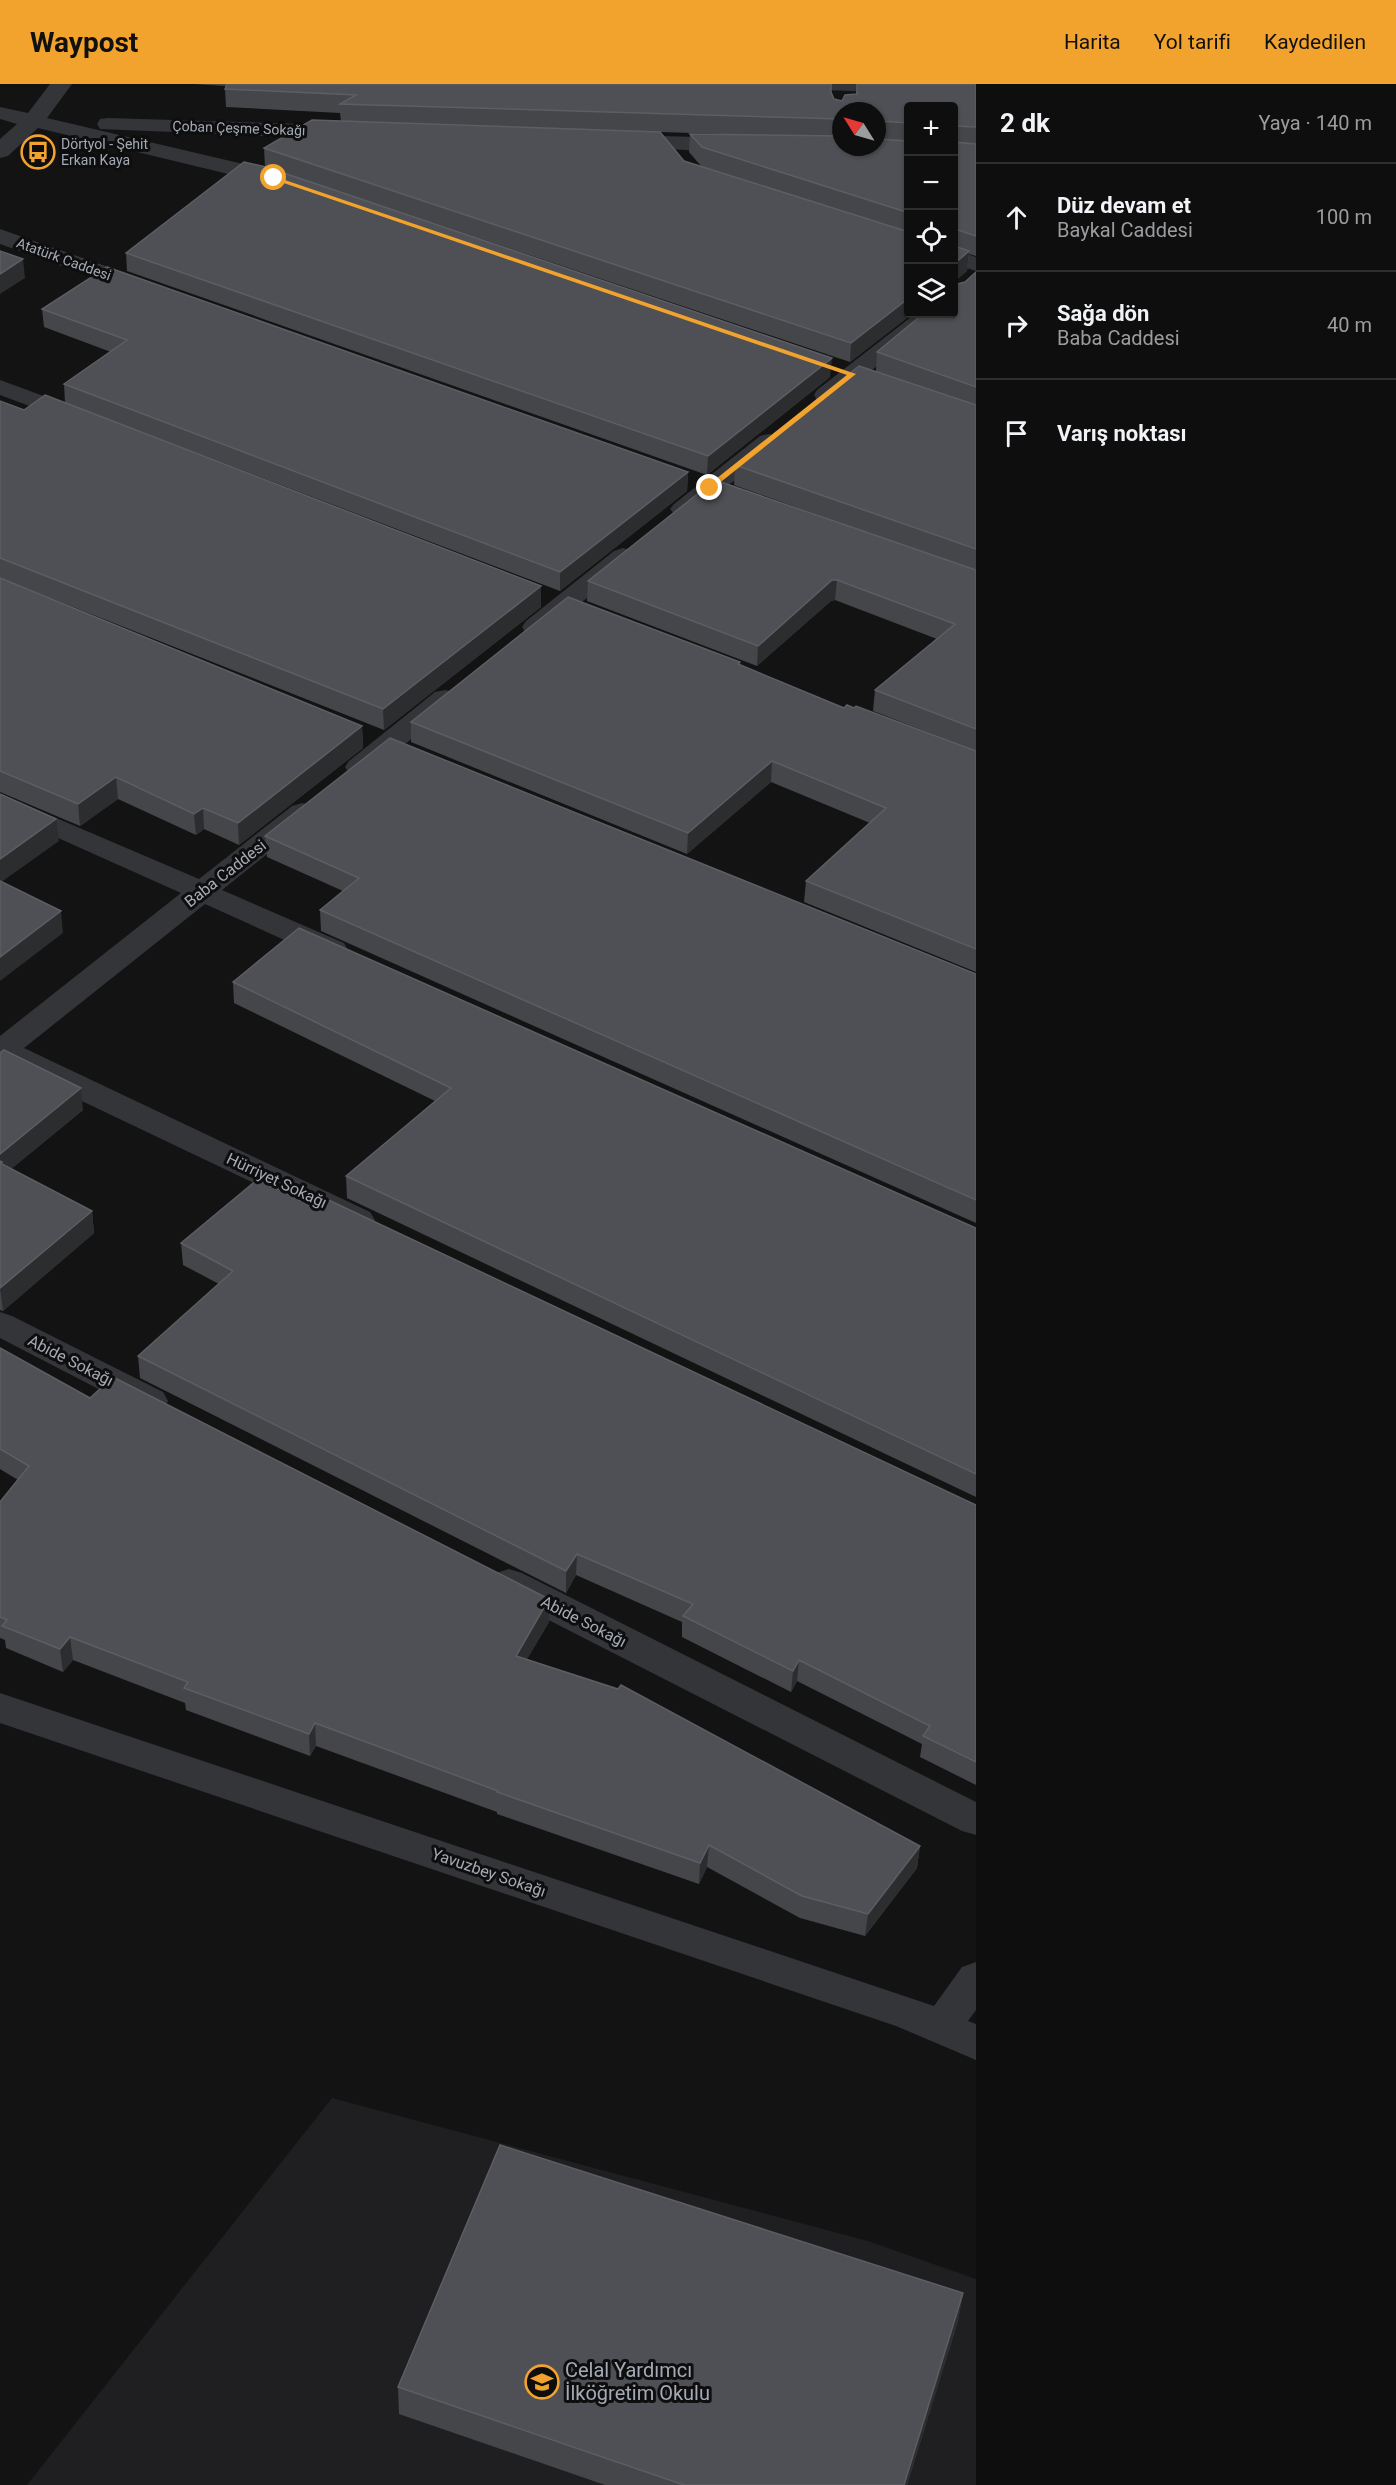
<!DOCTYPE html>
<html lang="tr">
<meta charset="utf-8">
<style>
:root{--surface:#0e0e0f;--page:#1c1c1d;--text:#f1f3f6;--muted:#9b9c9e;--line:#2e2e2f;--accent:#f2a32d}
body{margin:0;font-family:Roboto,sans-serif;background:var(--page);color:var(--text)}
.controls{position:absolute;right:18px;top:18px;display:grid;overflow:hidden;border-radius:6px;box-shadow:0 2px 4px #0004}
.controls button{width:54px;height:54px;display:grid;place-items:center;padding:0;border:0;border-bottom:2px solid var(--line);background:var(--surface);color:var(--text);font:30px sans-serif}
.compass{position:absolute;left:832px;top:18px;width:54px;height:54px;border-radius:50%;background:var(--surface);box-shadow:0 2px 4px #0004;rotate:307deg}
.stop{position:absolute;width:18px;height:18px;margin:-14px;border:4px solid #f2a32d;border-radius:50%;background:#fff}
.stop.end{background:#f2a32d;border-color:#fff;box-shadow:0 2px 6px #0008}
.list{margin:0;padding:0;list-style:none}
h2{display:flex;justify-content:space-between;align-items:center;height:78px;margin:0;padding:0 24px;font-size:26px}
h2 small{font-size:20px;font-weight:400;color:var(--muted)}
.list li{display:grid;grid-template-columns:39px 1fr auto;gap:18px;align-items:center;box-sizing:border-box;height:108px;padding:0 24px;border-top:2px solid var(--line)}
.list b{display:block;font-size:22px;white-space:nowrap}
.list p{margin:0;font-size:20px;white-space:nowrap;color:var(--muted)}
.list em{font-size:20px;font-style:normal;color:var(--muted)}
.icon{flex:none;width:33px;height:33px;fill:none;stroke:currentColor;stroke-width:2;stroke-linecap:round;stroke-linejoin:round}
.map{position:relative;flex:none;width:976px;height:2401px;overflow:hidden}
header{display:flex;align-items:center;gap:36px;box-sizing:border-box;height:84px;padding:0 30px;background:var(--accent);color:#111}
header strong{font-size:28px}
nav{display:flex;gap:33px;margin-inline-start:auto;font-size:21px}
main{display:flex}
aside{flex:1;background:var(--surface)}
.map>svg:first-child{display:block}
</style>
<header>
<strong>Waypost</strong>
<nav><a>Harita</a><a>Yol tarifi</a><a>Kaydedilen</a></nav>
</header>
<main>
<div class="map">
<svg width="976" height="2401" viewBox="0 0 976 2401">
<rect width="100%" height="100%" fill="#131314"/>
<!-- built -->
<path fill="#1f1f21" d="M332 2014 868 2157 976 2195V2401H27Z"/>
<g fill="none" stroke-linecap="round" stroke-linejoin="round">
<!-- minor -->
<g fill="#343539" fill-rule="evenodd">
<path d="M50 0H72L47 34 286 90 289 95 286 100 278 102 38 44 8 72 0 74V55L17 40 0 35V23L28 29Z"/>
<path d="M814 0H976V12L825 6 818 4Z"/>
<path d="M108 34 338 41 346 43 349 48 346 53 338 55 100 45 97 40 100 35Z"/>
<path d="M624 51 734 54 742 56 745 61 742 66 734 68 616 63 613 58 616 53Z"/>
<path d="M0 145 151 198 155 203 151 208 143 210 135 208 0 160Z"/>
<path d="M954 166 976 173V187L954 180Z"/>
<path d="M915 230H941L835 316 826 318 817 316 814 311 817 306Z"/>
<path d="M0 296 87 328 90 333 87 338 78 340 0 311Z"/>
<path d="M769 350 778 352 781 357 778 362 692 430 683 433 674 430 670 425 674 420 760 352Z"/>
<path d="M623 464 632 467 636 472 632 477 544 549 535 551 526 549 522 543 526 537 614 467Z"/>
<path d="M445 606 455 608 459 614 455 620 369 689 359 691 349 689 345 683 349 677 435 608Z"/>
<path d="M0 710 199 795 292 722 302 719 312 722 316 728 312 734 222 806 344 859 348 866 344 873 333 875 322 873 205 820 24 964 370 1128 375 1136 370 1144 359 1147 348 1144 0 978V952L181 809 0 728Z"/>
<path d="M0 1228 12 1232 163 1308 168 1317 163 1326 151 1329 139 1326 0 1254Z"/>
<path d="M509 1485 522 1489 976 1718V1751L962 1747 496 1509 491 1499 496 1489Z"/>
<path d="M0 1609 934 1922 962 1883 976 1878V1926L968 1937 976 1940V1976L896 1942 0 1639Z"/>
</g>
</g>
<!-- wall -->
<g fill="#444649" fill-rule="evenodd">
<path d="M194 0H831V8L834 15 842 17 856 10 857 0H976V172L969 170 967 187 954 198 957 200 965 198 976 188V667L873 627 875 606 937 555 835 516 831 517 757 582 587 517 588 497 922 468 734 401 735 381 876 287 877 268 954 230 909 22V230H912L850 278 371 118 830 293 707 391 127 187 126 169 265 83 264 64 341 37 340 29 226 23 225 5 226 2ZM841 27H877V63H841ZM629 47 723 50H690L689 68 701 82 780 108 684 77Z"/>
<path d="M42 225 688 388 687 407 560 507 65 319 64 300 111 268 44 243Z"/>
<path d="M0 317 541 523 384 646 0 494Z"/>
<path d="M0 494 362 642 363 664 239 761 204 745 196 751 118 715 80 742 0 708Z"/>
<path d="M740 578V581L844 624 976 667V888L804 818 806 797 870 739 771 698 687 770 411 658V638Z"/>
<path d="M265 752 976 890V1139L321 847 320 826 343 807 267 773Z"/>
<path d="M233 898 976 1144V1413L347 1114 346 1092 435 1017 234 919Z"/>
<path d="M0 969 83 1026 11 1085 92 1127 94 1149 3 1227 0 1226Z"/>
<path d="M311 1122 976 1421V1701L920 1673 922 1660 797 1597 791 1608 682 1553V1538L576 1491 566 1509 140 1294 138 1272 219 1200 183 1181 181 1159Z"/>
<path d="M0 1264 90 1314 549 1515V1538L527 1575 920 1762 917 1784 865 1852 800 1834 707 1783 699 1800 497 1730V1728L316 1662 310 1672 186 1626 185 1619 73 1576 63 1588 6 1564 5 1556 0 1554V1418L18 1396 0 1385Z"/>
<path d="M963 2209 958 2237 907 2401H605L399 2330 398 2303Z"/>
</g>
<!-- shaded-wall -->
<g fill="#2c2d2f">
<path d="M879 37 877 56V41Z"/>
<path d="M969 167 967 187 954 198V180Z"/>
<path d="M23 175 25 194 0 210V190Z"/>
<path d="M909 214V230H912L850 278 851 259Z"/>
<path d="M832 274 830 293 707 391 708 372Z"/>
<path d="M688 388 687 407 560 507V488Z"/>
<path d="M832 496H837L835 516 831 517 757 582 758 562Z"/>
<path d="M541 502V523L384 646 383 625Z"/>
<path d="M362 642 363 664 239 761 238 739Z"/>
<path d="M772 677 771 698 687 770 688 749Z"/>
<path d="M116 693 118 715 80 742 78 720Z"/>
<path d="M203 724 204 745 196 751 194 730Z"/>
<path d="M56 735 59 757 0 799V775Z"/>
<path d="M61 827 63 849 0 897V873Z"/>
<path d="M81 1004 83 1026 0 1094V1070Z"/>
<path d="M92 1127 94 1149 3 1227 0 1204Z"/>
<path d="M577 1470 576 1491 566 1509V1487Z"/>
<path d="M549 1515V1538L516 1594V1572Z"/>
<path d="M70 1553 73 1576 63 1588 60 1565Z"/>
<path d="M799 1576 797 1597 791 1608 793 1587Z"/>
<path d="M315 1639 316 1662 310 1672 309 1650Z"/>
<path d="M709 1761 707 1783 699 1800 700 1779Z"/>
<path d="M920 1762 917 1784 865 1852 868 1830Z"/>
<path d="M963 2209 958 2237 907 2401H904Z"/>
</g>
<!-- building -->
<g fill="#4f5055" stroke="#5c5e64" stroke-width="1.5">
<path d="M227 0H831V8L834 15 842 17 845 11 857 10V0H976V43L954 42V58L976 60V152L955 145 954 162 969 167 954 180V198L957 200 965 198 976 188V303L877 268 923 230H954V22H909V39L879 37 877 41V27H841V35L340 20 356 11 225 5Z"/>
<path d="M312 36 660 48 684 77 909 148V214L851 259 264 64Z"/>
<path d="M690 50 841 52V63H877V55L909 57V129L702 63Z"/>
<path d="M244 78 266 83 832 274 708 372 126 169Z"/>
<path d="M0 167 23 175 0 190Z"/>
<path d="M107 183 688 388 560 488 64 300 127 256 42 225Z"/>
<path d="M859 282 976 321V465L735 381Z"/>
<path d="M45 311 541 502 383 625 0 474V317L24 326Z"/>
<path d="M715 396 976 486V645L875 606 955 540 837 496H832L758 562 588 497Z"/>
<path d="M0 494 362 642 238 739 203 724 194 730 116 693 78 720 0 687Z"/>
<path d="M568 513 740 578 738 580 844 624 847 621 854 624 856 622 976 667V865L806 797 886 724 772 677 688 749 411 638Z"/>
<path d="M390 654 976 890V1116L320 826 359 794 265 752Z"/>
<path d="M0 710 56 735 0 775Z"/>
<path d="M0 797 61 827 0 873Z"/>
<path d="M299 844 976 1144V1390L346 1092 451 1004 233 898Z"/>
<path d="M4 966 81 1004 0 1070V969Z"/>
<path d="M0 1077 2 1078 0 1079 92 1127 0 1204Z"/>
<path d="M258 1095 311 1122 322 1113 976 1421V1678L923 1652 930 1642 799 1576 793 1587 683 1532 693 1520 577 1470 566 1487 138 1272 233 1187 181 1159Z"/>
<path d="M0 1264 90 1314 113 1293 549 1515 516 1572 618 1605 621 1601 920 1762 868 1830 802 1812 709 1761 700 1779 497 1708 498 1707 315 1639 309 1650 184 1604 188 1598 70 1553 60 1565 2 1542 7 1536 0 1533V1418L29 1382 0 1365Z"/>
<path d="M500 2061 963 2209 904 2401H684L398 2303Z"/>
</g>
<!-- route -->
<path fill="#f2a32d" d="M272 93H276L856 290 712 405H707V402L847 291 272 95Z"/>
<!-- icons -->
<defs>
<symbol id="bus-ring" viewBox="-11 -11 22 22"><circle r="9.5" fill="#0e0e0f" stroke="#f2a32d" stroke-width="1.5"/><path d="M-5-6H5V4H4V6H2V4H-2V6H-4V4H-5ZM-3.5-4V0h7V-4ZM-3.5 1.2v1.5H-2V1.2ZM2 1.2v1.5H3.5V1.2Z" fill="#f2a32d"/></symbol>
<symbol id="school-ring" viewBox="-11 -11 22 22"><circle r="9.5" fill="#0e0e0f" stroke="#f2a32d" stroke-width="1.5"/><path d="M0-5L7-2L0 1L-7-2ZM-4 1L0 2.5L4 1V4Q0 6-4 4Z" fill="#f2a32d"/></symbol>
</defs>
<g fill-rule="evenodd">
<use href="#bus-ring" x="19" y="49" width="38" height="38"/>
<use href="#school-ring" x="523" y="2279" width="38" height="38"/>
</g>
<g text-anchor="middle" stroke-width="6" stroke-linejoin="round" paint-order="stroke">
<!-- far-street labels -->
<g font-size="14" fill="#a4aab5" stroke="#0e0e0f">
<text transform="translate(239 44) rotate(2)" y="5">Çoban Çeşme Sokağı</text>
<text transform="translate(64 175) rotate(20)" y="5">Atatürk Caddesi</text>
</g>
<!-- far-poi labels -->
<g font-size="14" fill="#a4aab5" stroke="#0e0e0f" text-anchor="start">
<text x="61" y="65">Dörtyol - Şehit<tspan x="61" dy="16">Erkan Kaya</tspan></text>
</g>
<!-- street labels -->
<g font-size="16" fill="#a4aab5" stroke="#0e0e0f">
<text transform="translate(225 789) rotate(-38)" y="6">Baba Caddesi</text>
<text transform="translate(277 1096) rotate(25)" y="6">Hürriyet Sokağı</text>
<text transform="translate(71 1276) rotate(27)" y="6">Abide Sokağı</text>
<text transform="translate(584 1537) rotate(27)" y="6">Abide Sokağı</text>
<text transform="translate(489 1788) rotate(19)" y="6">Yavuzbey Sokağı</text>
</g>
<!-- near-poi labels -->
<g font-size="20" fill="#a4aab5" stroke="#0e0e0f" text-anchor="start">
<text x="565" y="2293">Celal Yardımcı<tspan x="565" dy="23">İlköğretim Okulu</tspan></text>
</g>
</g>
</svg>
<div class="controls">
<button>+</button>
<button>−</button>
<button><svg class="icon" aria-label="locate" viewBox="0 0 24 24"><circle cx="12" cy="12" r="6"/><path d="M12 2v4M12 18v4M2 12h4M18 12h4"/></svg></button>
<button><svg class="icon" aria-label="layers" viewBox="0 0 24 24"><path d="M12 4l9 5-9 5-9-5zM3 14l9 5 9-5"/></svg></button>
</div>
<svg class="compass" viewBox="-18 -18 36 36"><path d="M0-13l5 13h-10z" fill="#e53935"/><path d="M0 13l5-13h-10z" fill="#9b9c9e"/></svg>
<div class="stop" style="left:274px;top:94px"></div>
<div class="stop end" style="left:710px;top:404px"></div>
</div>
<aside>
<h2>2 dk<small>Yaya · 140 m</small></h2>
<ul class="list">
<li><svg class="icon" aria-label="ahead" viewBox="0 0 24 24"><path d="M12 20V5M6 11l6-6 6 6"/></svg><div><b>Düz devam et</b><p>Baykal Caddesi</p></div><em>100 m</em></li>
<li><svg class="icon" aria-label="right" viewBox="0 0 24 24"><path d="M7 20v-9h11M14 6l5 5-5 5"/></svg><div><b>Sağa dön</b><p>Baba Caddesi</p></div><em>40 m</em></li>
<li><svg class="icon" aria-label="arrive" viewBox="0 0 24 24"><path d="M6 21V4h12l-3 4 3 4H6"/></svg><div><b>Varış noktası</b></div></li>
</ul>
</aside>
</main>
